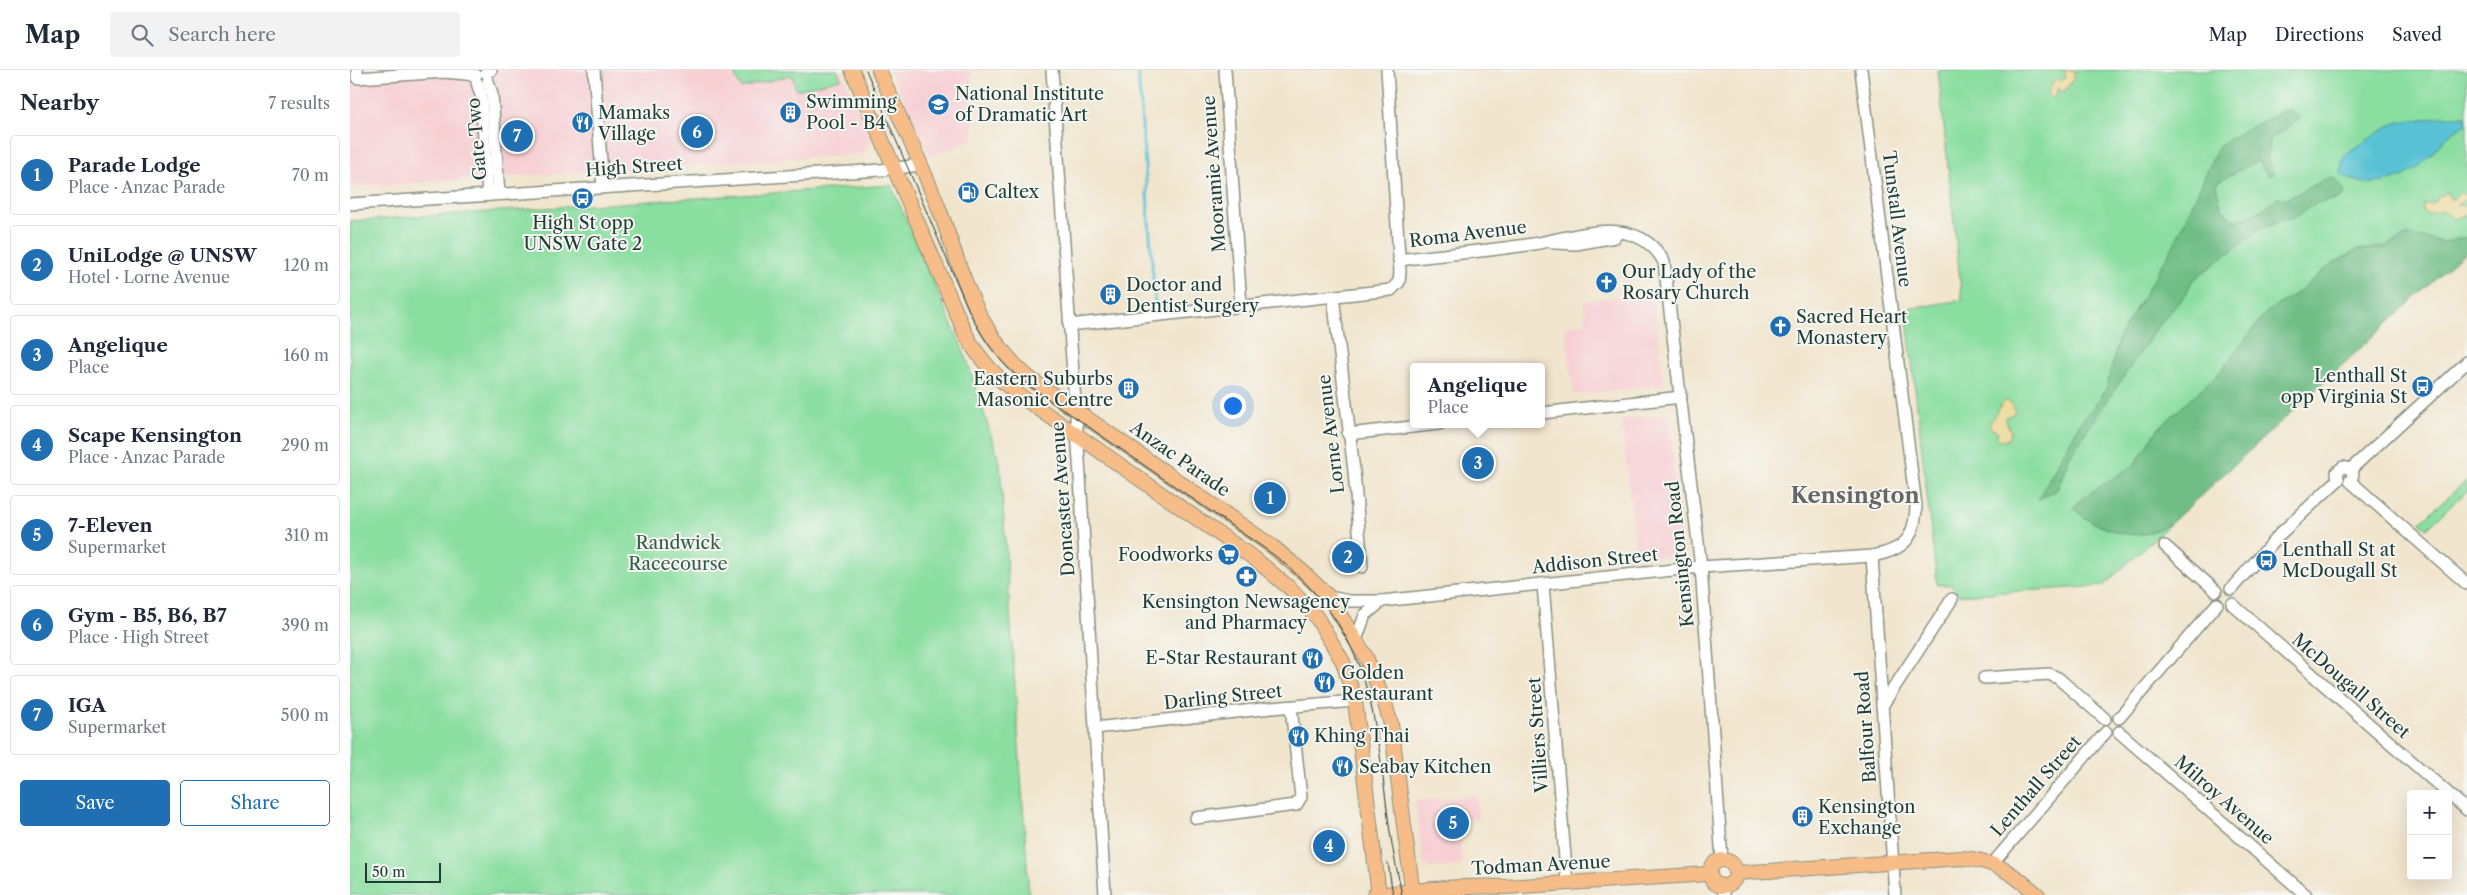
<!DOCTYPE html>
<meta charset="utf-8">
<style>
:root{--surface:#fff;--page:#f2f2f3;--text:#1f2937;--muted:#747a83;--line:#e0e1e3;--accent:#1f6fb2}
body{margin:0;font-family:"Libre Caslon Text",serif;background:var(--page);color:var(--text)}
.controls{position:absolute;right:15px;bottom:15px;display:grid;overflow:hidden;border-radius:5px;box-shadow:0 5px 20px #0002}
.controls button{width:45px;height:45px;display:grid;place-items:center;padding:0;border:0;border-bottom:1px solid var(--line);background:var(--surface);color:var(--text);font:25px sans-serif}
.scale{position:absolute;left:15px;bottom:12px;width:76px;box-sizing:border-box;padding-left:5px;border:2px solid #1f3d34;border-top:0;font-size:14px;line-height:18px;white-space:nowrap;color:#1f3d34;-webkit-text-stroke:4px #f6f6f2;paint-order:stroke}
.you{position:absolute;left:882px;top:335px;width:18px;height:18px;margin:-12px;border:4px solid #fff;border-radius:50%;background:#1a73e8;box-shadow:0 0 0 8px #1a73e833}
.badge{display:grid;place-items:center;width:32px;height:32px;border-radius:50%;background:var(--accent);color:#fff;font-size:16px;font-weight:700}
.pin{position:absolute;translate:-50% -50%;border:2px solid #fff;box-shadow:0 1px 5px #0006}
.popup{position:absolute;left:1060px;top:293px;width:135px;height:65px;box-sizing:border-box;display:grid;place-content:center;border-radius:5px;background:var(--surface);filter:drop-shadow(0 1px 4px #0005);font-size:16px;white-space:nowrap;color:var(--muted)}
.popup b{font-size:19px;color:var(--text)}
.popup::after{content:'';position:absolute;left:50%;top:100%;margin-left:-10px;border:10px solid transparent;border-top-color:var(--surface)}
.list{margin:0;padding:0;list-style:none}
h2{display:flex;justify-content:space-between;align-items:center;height:65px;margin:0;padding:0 20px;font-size:21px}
h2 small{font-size:16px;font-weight:400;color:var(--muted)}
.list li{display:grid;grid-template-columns:32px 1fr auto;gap:15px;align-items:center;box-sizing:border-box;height:80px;margin:0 10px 10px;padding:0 10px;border:1px solid var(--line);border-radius:5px}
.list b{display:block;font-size:19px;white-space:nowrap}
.list p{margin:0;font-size:16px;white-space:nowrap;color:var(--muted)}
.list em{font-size:16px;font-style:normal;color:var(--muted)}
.actions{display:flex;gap:10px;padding:15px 20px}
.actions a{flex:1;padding:11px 0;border:1px solid var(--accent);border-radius:5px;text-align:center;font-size:18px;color:var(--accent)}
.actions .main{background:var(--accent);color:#fff}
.icon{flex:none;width:28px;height:28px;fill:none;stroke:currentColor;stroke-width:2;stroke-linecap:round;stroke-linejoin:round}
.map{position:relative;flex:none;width:2117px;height:825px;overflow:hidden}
header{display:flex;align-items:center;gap:30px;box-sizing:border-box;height:70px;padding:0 25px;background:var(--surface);border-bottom:1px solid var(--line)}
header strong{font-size:24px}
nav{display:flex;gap:28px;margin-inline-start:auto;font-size:18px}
.search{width:350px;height:45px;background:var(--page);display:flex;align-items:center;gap:12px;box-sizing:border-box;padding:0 18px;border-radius:5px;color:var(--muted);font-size:19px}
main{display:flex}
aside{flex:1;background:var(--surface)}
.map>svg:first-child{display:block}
</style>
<header>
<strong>Map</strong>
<div class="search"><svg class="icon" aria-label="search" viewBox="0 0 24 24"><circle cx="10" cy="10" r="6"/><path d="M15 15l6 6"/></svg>Search here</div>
<nav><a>Map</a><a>Directions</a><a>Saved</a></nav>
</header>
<main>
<aside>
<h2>Nearby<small>7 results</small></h2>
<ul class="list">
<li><span class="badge">1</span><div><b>Parade Lodge</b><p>Place · Anzac Parade</p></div><em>70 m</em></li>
<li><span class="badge">2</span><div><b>UniLodge @ UNSW</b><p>Hotel · Lorne Avenue</p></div><em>120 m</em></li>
<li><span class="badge">3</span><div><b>Angelique</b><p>Place</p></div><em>160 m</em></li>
<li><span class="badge">4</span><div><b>Scape Kensington</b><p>Place · Anzac Parade</p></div><em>290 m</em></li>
<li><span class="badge">5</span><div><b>7-Eleven</b><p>Supermarket</p></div><em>310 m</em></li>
<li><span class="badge">6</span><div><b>Gym - B5, B6, B7</b><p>Place · High Street</p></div><em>390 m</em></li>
<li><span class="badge">7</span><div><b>IGA</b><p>Supermarket</p></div><em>500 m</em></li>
</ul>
<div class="actions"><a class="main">Save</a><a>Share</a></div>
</aside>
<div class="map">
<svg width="2117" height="825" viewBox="0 0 2117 825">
<rect width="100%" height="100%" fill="#f6f6f2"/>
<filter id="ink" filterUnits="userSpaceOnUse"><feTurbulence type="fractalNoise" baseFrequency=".02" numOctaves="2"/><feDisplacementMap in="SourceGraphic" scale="10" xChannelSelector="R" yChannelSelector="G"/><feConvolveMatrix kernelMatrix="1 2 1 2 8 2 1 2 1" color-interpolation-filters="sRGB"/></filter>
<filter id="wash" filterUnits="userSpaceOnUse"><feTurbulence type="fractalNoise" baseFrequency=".0096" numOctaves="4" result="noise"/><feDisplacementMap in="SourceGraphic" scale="20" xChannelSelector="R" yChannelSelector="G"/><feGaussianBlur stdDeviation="1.12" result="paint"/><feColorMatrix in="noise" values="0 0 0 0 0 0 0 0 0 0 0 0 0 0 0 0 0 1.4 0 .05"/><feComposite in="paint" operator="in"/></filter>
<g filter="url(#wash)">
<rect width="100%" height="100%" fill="#f1e5cd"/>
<!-- built -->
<g fill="#f7cfd3">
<path d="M0 0H490L522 70 511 84 0 117Z"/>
<path d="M540 0H621L624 69 580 87Z"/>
<path d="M1303 223 1314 315 1224 325 1215 256 1236 253 1234 231Z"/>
<path d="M1318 345 1334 485 1287 490 1271 350Z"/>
<path d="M1126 725 1129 749 1108 750 1112 796 1081 798 1074 793 1065 731Z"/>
</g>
<!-- green -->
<g fill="#8adea0" stroke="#548e6a">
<path d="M382 0H487L491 9 446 20 442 5 391 18Z"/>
<path d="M1588 0H2117V179L1753 516 1609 525 1601 515H1587L1556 239 1612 230Z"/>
<path d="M541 115 616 287 650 393 679 825H0V151Z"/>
<path d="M2117 410V421L2077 458 2070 452Z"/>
</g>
<!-- forest -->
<g fill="#6fbd86" stroke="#477d5d">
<path d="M1939 38 1950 49 1919 70 1918 91 1924 104 1918 106 1908 91 1868 111 1866 116 1872 138 1883 150C1900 150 1916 137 1928 127L1936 129 1978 108 1986 109 1995 122 1993 126 1984 130 1966 133 1944 148 1914 156 1842 211 1836 224 1808 256 1720 386 1707 420 1688 429 1732 350 1750 329 1757 317 1769 267 1825 173 1868 77 1889 63Z"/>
<path d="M2058 165 2093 172 2117 167V180L1820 454C1812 457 1802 463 1794 464 1772 468 1739 454 1723 438L1733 427 1784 395 1809 358 1869 303 1917 242 1951 220 1980 195 2007 180 2034 177Z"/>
</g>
<!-- sand -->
<g fill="#eeda9e" stroke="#868c69">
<path d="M1715 0H1724V8L1714 22 1707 18 1706 26 1701 28 1698 22 1705 9 1711 11 1715 8Z"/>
<path d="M2096 122 2101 130 2110 123 2114 124 2116 129 2107 135 2117 136V145L2103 149 2093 140 2076 144 2073 142V134H2084L2088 128Z"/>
<path d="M1658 331 1663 335 1665 343 1656 347V351L1661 362 1658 369 1654 371 1646 369 1648 362 1640 357V353L1653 332Z"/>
</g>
<!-- water -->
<path fill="#58c2d4" stroke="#3c8084" d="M2099 46H2115L2117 54C2096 62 2087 80 2072 94 2053 113 2011 121 1991 103L1992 91 1997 83 2039 56 2049 52Z"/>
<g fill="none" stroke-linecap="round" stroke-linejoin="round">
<!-- stream -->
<path stroke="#58c2d4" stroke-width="3" d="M788 0 805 234"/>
</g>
</g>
<g filter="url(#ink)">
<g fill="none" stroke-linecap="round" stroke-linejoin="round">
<defs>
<g id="minor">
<path d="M7 0V8L95 2 126 5"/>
<path d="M244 0 253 117"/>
<path d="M702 0 729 390 755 825"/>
<path d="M875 0 891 236"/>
<path d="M136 3 141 0"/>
<path d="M138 11 142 24 149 124"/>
<path d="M127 13 131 25 138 125"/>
<path d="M0 134 531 100 570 95"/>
<path d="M1204 173 1226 174 1265 167"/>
<path d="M1049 190C1095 184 1143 181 1189 173 1220 167 1260 153 1290 168 1302 174 1308 182 1314 192L1351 497 1372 790"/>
<path d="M983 226 1004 401 1012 497"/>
<path d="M719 255 1041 220 1049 212 1050 202 1037 0"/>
<path d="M1192 343 1331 327"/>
<path d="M998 364 1089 354"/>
<path d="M2001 399 2117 292"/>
<path d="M1988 410 1987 402 1993 397 2001 399 2003 405"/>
<path d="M2000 411 2117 514"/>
<path d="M1815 476 1866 521"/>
<path d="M1522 486 1545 825"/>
<path d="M1193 514 1217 813"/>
<path d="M1881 519 1931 463 1988 410"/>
<path d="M979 527 999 531H1032L1351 497 1522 486C1554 480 1565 469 1566 436L1511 0"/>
<path d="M1882 534 2117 740"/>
<path d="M1006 570 1015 545 1032 531"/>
<path d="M1634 608 1699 604 1708 608 1755 649"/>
<path d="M1532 636 1602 529"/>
<path d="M1769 648 1867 534"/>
<path d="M745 658 921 638 1005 631"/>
<path d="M1769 662 1956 825"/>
<path d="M846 748 946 735 951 727 941 637"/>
<path d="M1643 793 1756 662"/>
<path d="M1374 817V825"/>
</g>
<g id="major">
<path d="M502 0 615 263C629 290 647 309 672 327L905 489 943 521 967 548 993 592 1005 631 1029 825"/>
<path d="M529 0C548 45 570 90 588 136 613 201 623 260 679 308L923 477 954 503 979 527 1016 587 1035 634 1041 654 1063 825"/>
<circle cx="1373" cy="803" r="13"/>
<path d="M1386 803 1612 788C1647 791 1662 803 1688 825"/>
<path d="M1024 825C1068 820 1113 815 1156 817L1359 804"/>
</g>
</defs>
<!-- minor casing -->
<use href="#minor" stroke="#889180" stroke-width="14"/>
<!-- major casing -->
<use href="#major" stroke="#889180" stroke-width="16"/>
<!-- minor -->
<use href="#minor" stroke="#fff" stroke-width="11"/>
<!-- major -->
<use href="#major" stroke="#f7bd88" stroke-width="14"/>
<!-- tram -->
<g stroke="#1f3d34" stroke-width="1">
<path d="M516 0 619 241C634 273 653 297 681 317L924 485C1025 565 1024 645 1040 762 1043 783 1048 804 1052 825"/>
<path d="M1038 793 1043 825"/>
</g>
</g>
</g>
<!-- icons -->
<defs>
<symbol id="university-disc" viewBox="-11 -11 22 22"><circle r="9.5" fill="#1f6fb2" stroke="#f6f6f2"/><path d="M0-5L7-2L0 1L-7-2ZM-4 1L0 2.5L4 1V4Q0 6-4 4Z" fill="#fff"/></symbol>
<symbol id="building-disc" viewBox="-11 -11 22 22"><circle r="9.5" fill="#1f6fb2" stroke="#f6f6f2"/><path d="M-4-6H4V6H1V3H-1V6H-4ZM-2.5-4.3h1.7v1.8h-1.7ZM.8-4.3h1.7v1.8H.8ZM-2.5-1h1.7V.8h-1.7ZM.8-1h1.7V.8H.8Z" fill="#fff"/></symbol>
<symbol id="restaurant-disc" viewBox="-11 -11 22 22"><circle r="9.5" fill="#1f6fb2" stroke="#f6f6f2"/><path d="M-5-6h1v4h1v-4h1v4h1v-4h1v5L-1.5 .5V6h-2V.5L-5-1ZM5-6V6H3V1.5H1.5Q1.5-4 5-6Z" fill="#fff"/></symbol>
<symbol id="fuel-disc" viewBox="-11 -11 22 22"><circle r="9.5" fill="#1f6fb2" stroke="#f6f6f2"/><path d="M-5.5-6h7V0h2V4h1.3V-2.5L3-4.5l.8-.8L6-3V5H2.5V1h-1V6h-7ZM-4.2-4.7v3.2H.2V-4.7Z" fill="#fff"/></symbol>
<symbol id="bus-disc" viewBox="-11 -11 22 22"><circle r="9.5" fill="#1f6fb2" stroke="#f6f6f2"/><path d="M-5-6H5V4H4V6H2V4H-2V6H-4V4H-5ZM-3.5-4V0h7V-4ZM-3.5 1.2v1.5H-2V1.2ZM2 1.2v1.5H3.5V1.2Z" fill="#fff"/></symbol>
<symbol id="church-disc" viewBox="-11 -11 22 22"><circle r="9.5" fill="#1f6fb2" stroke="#f6f6f2"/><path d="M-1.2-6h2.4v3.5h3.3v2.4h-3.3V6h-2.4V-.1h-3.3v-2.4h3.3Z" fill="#fff"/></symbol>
<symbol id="supermarket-disc" viewBox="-11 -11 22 22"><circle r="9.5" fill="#1f6fb2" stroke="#f6f6f2"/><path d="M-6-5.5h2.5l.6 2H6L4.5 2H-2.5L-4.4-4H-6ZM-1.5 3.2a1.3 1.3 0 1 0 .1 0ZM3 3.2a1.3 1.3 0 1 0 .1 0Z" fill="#fff"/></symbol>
<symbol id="pharmacy-disc" viewBox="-11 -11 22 22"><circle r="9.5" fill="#1f6fb2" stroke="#f6f6f2"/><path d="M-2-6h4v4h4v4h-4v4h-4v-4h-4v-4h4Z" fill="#fff"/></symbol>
</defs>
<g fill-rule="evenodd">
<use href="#university-disc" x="576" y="22" width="25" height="25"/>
<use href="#building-disc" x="428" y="30" width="25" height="25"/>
<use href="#restaurant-disc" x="220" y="40" width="25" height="25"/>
<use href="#fuel-disc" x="606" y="110" width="25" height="25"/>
<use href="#bus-disc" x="220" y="116" width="25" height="25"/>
<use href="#church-disc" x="1244" y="200" width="25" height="25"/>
<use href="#building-disc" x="748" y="212" width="25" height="25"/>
<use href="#church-disc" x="1418" y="244" width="25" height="25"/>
<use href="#bus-disc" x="2060" y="304" width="25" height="25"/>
<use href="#building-disc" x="766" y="306" width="25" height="25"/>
<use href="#supermarket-disc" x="866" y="472" width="25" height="25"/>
<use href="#bus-disc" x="1904" y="478" width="25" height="25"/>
<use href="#pharmacy-disc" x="884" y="494" width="25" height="25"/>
<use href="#restaurant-disc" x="950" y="576" width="25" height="25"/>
<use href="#restaurant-disc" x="962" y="600" width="25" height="25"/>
<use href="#restaurant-disc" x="936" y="654" width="25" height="25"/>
<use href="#restaurant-disc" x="980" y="684" width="25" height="25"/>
<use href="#building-disc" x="1440" y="734" width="25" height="25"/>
</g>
<g text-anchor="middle" stroke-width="4" stroke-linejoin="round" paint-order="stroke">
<!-- poi labels -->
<g font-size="18" fill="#1f3d34" stroke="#f6f6f2" text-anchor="start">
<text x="605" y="30">National Institute<tspan x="605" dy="21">of Dramatic Art</tspan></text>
<text x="456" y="38">Swimming<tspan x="456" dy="21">Pool - B4</tspan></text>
<text x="248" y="49">Mamaks<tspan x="248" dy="21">Village</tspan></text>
<text x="634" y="128">Caltex</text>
<text x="233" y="159" text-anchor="middle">High St opp<tspan x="233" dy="21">UNSW Gate 2</tspan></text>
<text x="1272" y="208">Our Lady of the<tspan x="1272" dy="21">Rosary Church</tspan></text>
<text x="776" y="221">Doctor and<tspan x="776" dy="21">Dentist Surgery</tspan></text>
<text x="1446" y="253">Sacred Heart<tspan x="1446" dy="21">Monastery</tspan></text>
<text x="2057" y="312" text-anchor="end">Lenthall St<tspan x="2057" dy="21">opp Virginia St</tspan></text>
<text x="763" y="315" text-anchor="end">Eastern Suburbs<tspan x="763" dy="21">Masonic Centre</tspan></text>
<text x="1932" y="486">Lenthall St at<tspan x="1932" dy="21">McDougall St</tspan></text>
<text x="863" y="491" text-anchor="end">Foodworks</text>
<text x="896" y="538" text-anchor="middle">Kensington Newsagency<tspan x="896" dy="21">and Pharmacy</tspan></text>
<text x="947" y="594" text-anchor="end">E-Star Restaurant</text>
<text x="991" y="609">Golden<tspan x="991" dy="21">Restaurant</tspan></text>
<text x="964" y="672">Khing Thai</text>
<text x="1009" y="703">Seabay Kitchen</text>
<text x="1468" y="743">Kensington<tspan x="1468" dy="21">Exchange</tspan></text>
</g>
<!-- street labels -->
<g font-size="18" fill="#1f3d34" stroke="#f6f6f2">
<text transform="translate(127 69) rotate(-95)" y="6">Gate Two</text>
<text transform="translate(284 97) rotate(-4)" y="6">High Street</text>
<text transform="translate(864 104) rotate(-94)" y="6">Mooramie Avenue</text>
<text transform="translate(1547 149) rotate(83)" y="6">Tunstall Avenue</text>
<text transform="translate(1118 164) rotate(-7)" y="6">Roma Avenue</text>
<text transform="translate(981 364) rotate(-97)" y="6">Lorne Avenue</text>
<text transform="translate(830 389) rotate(35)" y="6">Anzac Parade</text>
<text transform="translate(713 429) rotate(-94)" y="6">Doncaster Avenue</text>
<text transform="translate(1330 484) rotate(-96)" y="6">Kensington Road</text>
<text transform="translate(1245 491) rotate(-6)" y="6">Addison Street</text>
<text transform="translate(2001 616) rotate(41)" y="6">McDougall Street</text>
<text transform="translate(873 627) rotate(-6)" y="6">Darling Street</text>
<text transform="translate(1516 657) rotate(-94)" y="6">Balfour Road</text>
<text transform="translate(1188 665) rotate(-94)" y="6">Villiers Street</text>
<text transform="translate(1686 716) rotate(-49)" y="6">Lenthall Street</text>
<text transform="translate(1874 730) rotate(41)" y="6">Milroy Avenue</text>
<text transform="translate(1191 795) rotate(-3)" y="6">Todman Avenue</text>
</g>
<!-- park labels -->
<g font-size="18" fill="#345d4a" stroke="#f6f6f2">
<text x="328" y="479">Randwick<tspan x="328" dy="21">Racecourse</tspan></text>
</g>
<!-- district labels -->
<g font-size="22" font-weight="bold" fill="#676566" stroke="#f6f6f2">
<text x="1505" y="433">Kensington</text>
</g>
</g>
</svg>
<div class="controls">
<button>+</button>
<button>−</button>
</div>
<div class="scale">50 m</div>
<div class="you"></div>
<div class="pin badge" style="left:920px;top:428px">1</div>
<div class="pin badge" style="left:998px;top:487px">2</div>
<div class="pin badge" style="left:1128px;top:393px">3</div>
<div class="popup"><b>Angelique</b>Place</div>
<div class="pin badge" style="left:979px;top:776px">4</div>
<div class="pin badge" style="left:1103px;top:753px">5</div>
<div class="pin badge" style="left:347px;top:62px">6</div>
<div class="pin badge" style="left:167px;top:66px">7</div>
</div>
</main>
